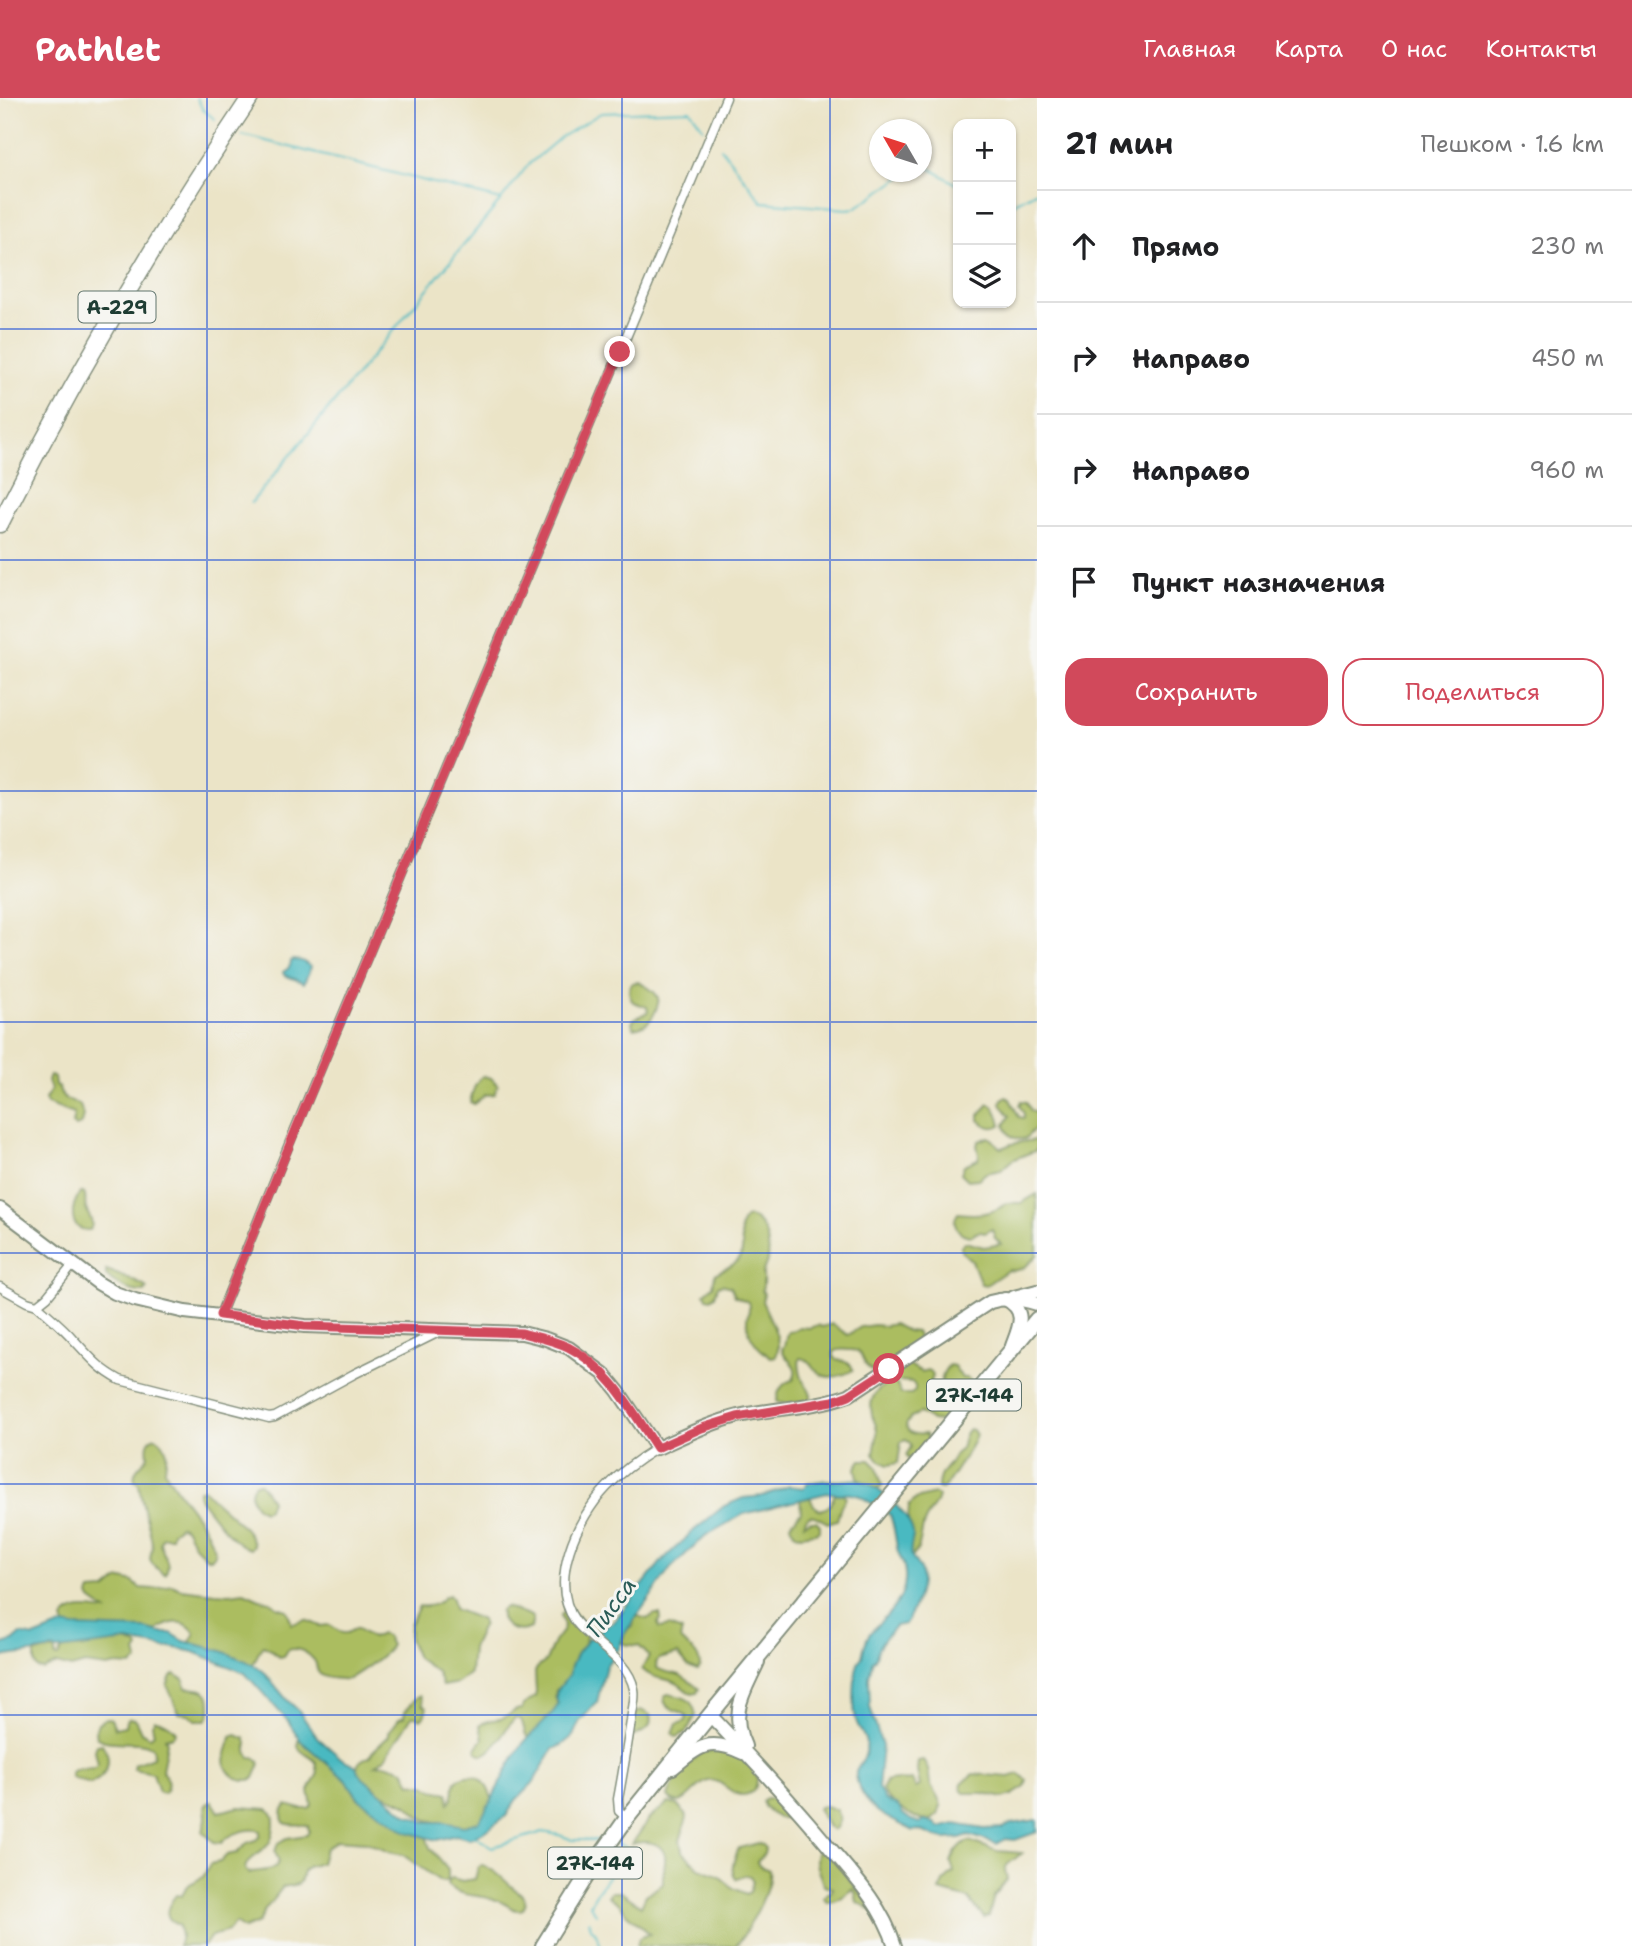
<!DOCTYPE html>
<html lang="ru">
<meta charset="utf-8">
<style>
:root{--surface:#fff;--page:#f2f2f2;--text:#202124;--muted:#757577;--line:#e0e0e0;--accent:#d1495b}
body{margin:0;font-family:"Shantell Sans",sans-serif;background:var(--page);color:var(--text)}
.controls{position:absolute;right:21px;top:21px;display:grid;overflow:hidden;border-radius:14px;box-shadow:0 2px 5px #0004}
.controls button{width:63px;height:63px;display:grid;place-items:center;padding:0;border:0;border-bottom:2px solid var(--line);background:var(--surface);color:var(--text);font:35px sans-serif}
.compass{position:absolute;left:869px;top:21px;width:63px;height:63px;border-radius:50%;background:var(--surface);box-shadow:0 2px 5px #0004;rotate:309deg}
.stop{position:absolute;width:21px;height:21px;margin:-16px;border:5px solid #d1495b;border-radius:50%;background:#fff}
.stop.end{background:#d1495b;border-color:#fff;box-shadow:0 2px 7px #0008}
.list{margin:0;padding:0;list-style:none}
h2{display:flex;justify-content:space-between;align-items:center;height:91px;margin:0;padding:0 28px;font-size:30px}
h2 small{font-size:23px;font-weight:400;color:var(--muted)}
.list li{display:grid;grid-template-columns:46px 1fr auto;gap:21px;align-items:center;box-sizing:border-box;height:112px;padding:0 28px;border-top:2px solid var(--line)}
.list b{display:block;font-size:26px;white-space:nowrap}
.list em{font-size:23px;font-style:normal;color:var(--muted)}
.actions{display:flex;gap:14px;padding:21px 28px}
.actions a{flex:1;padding:16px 0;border:2px solid var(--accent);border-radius:21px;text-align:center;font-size:24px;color:var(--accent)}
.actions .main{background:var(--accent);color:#fff}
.icon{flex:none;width:38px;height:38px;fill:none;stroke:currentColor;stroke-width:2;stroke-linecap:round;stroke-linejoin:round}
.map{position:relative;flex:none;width:1037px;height:1848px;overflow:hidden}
header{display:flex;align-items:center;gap:42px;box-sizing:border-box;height:98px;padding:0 35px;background:var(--accent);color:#fff}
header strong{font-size:33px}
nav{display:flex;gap:38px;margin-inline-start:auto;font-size:24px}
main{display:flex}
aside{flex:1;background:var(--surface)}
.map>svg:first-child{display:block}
</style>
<header>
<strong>Pathlet</strong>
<nav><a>Главная</a><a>Карта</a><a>О нас</a><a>Контакты</a></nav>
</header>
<main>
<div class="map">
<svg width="1037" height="1848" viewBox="0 0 1037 1848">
<rect width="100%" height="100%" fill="#f6f6f2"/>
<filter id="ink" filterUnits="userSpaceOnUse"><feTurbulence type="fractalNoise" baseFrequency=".0143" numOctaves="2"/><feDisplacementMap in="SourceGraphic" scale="14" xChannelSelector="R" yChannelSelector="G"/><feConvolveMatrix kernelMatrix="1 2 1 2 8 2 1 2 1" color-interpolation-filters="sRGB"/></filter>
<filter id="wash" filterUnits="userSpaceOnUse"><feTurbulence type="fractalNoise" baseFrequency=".00686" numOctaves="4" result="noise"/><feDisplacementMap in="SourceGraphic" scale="28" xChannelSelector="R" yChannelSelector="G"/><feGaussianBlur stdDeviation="1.57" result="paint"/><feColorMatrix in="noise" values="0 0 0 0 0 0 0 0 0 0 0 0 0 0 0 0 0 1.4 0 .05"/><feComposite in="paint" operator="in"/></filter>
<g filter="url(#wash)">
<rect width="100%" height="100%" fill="#ebe4c7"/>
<!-- green -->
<g fill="#abbd60" stroke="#657d4a" stroke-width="2">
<path d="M639 884C645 888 654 892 657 898 660 903 658 904 657 909 653 921 647 928 634 930L632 925 634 921 648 914 647 909 633 904C629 897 627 892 632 885Z"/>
<path d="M50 978 54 979 55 987 59 989C61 1002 70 1003 80 1007L83 1017 81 1026 76 1029 72 1026 74 1016 47 1006 45 1001 51 992 48 983Z"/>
<path d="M483 978 491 980 498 987 494 996 485 997 474 1006 470 1004C472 996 475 983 483 978Z"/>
<path d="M1006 999 1010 1001 1019 1019 1024 1020V1016L1019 1007 1021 1003 1026 1004 1031 1013 1037 1015V1032L1032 1033 1026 1040C1016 1044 1007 1037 1005 1027L1010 1018 1001 1006 1002 1001Z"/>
<path d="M989 1006C996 1008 1000 1020 1001 1027 992 1032 985 1028 979 1022V1017Z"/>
<path d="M989 1039 993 1042 1000 1050C1003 1050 1006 1048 1009 1047 1013 1045 1033 1042 1037 1042V1052L1012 1062 1001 1072 986 1075 978 1081 968 1082 961 1075 964 1067 978 1061 979 1057 977 1047 979 1043Z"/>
<path d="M80 1095H84C87 1101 84 1105 86 1111 89 1120 95 1123 90 1132 67 1133 71 1108 80 1095Z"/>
<path d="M1037 1096V1157C1029 1166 1021 1175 1008 1172L986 1187 981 1186 972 1163 961 1153V1148L964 1144 984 1149 1001 1146 995 1140 992 1131 985 1135C979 1133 976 1134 972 1138 958 1137 950 1126 958 1115 975 1117 993 1117 1006 1105H1021Z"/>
<path d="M747 1119C764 1120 770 1145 768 1160 767 1166 763 1169 763 1176 763 1182 764 1185 762 1192L764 1196 762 1203C768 1218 784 1243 776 1258L771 1259C758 1252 746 1236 747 1221 748 1214 751 1211 748 1204L735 1198 731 1189 722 1186 718 1188 715 1198 711 1201 707 1200 705 1195 713 1188 715 1176C722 1171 735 1168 739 1161 749 1147 732 1129 747 1119Z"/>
<path d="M106 1172C115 1175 140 1185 147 1190L145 1194C132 1195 115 1187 106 1177Z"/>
<path d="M832 1226 848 1237 861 1229 874 1227 884 1228 893 1226 907 1233 916 1234 919 1241 917 1246 874 1274C858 1266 867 1252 851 1252 843 1252 840 1250 834 1254V1259C841 1265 851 1262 853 1272 843 1278 827 1283 818 1274 810 1268 811 1261 800 1260 798 1266 800 1274 802 1281 806 1291 822 1302 799 1304 791 1305 784 1307 777 1304 777 1293 783 1284 793 1282 801 1265 785 1264 782 1251 787 1245 784 1239 788 1234L793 1233 799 1229 809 1230 818 1227 822 1229Z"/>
<path d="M909 1267 922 1274 927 1272 931 1274 933 1278 929 1288 930 1293 934 1296 939 1294C944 1284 938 1279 949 1267L954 1268 962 1280H967L971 1283V1288L960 1299 942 1324 932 1323 920 1315 911 1319 906 1327C908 1337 917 1337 926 1336L928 1341 913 1360 908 1361 906 1357 911 1349 910 1345 906 1342 901 1344 898 1365 888 1367 880 1363 874 1355C875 1348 878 1339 877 1333 877 1327 873 1322 872 1317 868 1299 878 1289 893 1284L897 1287 901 1296H911L915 1293V1288L912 1284 898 1283 895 1280 901 1272Z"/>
<path d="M969 1331 973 1332 976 1337C974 1345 948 1387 942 1391L938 1390C938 1378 943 1373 950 1365 952 1362 953 1358 956 1355 957 1354 959 1353 960 1352 965 1345 960 1339 969 1331Z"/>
<path d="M156 1339C172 1350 165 1359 165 1373 179 1400 210 1427 215 1456L212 1460H207L194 1447 185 1430 180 1428 172 1434 171 1439H162L160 1444C161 1455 173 1465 165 1476 160 1474 152 1467 150 1461 150 1456 153 1451 152 1445 149 1425 141 1407 139 1386L135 1383C132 1371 143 1367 148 1358 147 1350 146 1341 156 1339Z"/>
<path d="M861 1362H870L877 1369 882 1388 873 1392 858 1380 856 1370Z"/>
<path d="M255 1385H260L271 1402 268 1411 264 1413C252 1409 247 1396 255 1385Z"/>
<path d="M204 1391C215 1407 252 1429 253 1447L250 1451C232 1446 212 1416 200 1401L198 1397 199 1392Z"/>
<path d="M835 1396H844L846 1400 841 1408 837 1422 828 1425C818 1421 809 1410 804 1426L811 1423H816L820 1427V1432L816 1435C808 1434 802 1440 794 1435L791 1426 801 1414 800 1400 810 1399C813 1409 820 1416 830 1407Z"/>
<path d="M934 1396 938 1398C937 1408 929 1414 925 1423 919 1436 923 1451 911 1459L905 1427 908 1423 909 1408 916 1401Z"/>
<path d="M123 1481 133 1484 140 1490 154 1491 172 1487 181 1491 215 1495 230 1496 244 1494 260 1501 270 1503 277 1509 287 1512 292 1526 306 1522 320 1528 330 1527 342 1535H347L356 1530 372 1540 381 1536 386 1538 391 1547C386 1558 360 1574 349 1581 344 1582 324 1580 321 1577 315 1573 318 1567 314 1562 307 1554 298 1549 288 1552L284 1558 279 1559 268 1550 263 1548C256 1554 258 1563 250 1569L191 1548 190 1544 195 1535C183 1516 162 1526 150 1539L66 1531 63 1521C74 1507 89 1511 106 1513L91 1502 89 1498 91 1493 106 1492 118 1482Z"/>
<path d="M449 1497 452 1501 454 1511 482 1522 483 1526 472 1550 470 1575 458 1585 442 1588 437 1574 417 1560 409 1541 410 1526 419 1508C429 1509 438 1508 444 1499Z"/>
<path d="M505 1509 529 1517 533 1520 531 1530C517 1537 498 1529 501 1512Z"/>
<path d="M567 1512C577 1516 590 1530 585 1543 584 1547 581 1550 580 1553 576 1562 575 1572 573 1581L556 1592 555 1598 558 1608 553 1616 545 1621 547 1625 532 1640 527 1639C523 1633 525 1627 520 1621L515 1620C503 1632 498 1651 482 1657L477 1654V1649L483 1641 480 1627C490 1619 498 1624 507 1618 514 1614 514 1611 522 1611L523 1607 535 1599 536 1594 535 1574 537 1570 546 1563 554 1544 563 1532 564 1527 560 1518 562 1514Z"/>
<path d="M655 1516H660L661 1521 658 1525 659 1530 669 1528 682 1533 680 1541C688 1551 699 1553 700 1568L697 1572 688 1568 678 1556 659 1561 656 1565 657 1570C664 1575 672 1574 680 1577 683 1579 697 1589 699 1591L697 1595 692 1596C687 1594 684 1590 678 1586 667 1579 654 1583 642 1571L649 1558 639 1548 624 1546 620 1543 625 1531 633 1529 634 1521 638 1518 647 1521Z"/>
<path d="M123 1542 137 1547 139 1551 136 1555 138 1562 131 1568 117 1567 107 1569 85 1566 71 1570 57 1566 43 1572 37 1570 35 1566V1556L44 1552 55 1553V1559H58L63 1550 67 1548 82 1550 84 1545Z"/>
<path d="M175 1576 184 1582 186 1590C200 1591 210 1590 210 1606 210 1614 211 1616 206 1622H196L189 1616 179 1615C173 1606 173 1596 167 1588L171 1578Z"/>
<path d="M668 1596C684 1599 692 1599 696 1617L686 1634 677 1639 673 1636 677 1626 686 1623 687 1618C678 1609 664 1615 664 1598Z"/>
<path d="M420 1598 422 1600 423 1607 427 1609 424 1619 420 1621 416 1618H412L386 1659 376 1667 385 1666 404 1672 411 1685 425 1687 433 1692 448 1695 449 1705C456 1698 452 1691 456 1683 459 1680 462 1679 466 1678 484 1676 488 1690 493 1703L482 1723C477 1725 472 1728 466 1728 462 1729 427 1723 423 1720 416 1717 413 1710 406 1706 393 1699 382 1699 373 1687H363L356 1671C358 1663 363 1660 370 1659L372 1654 389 1638V1634L399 1621 404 1619 405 1613 417 1599Z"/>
<path d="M641 1612 650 1617C653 1629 646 1633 635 1638L632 1634 636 1614Z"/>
<path d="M106 1620 111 1621 115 1630 125 1628 126 1623 130 1620 135 1621 141 1634 150 1639 154 1636 152 1626 155 1622C162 1622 172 1628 176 1634L173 1638 165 1640 167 1644 162 1673C168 1679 170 1688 164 1695L159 1694 153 1675 134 1671 135 1666 153 1659 154 1654 152 1649C135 1640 109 1649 96 1639L95 1634 98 1625Z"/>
<path d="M236 1637 245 1640 247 1645V1655L250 1659C256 1659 258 1660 260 1666L254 1680 250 1682C234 1683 222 1673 226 1656 227 1650 230 1646 231 1639Z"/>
<path d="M300 1639 347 1683 358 1700 424 1737 427 1741 430 1750 448 1772V1782L445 1784 440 1783 403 1757 389 1754 366 1744 337 1742 325 1751 321 1765 307 1769 303 1773 301 1782 298 1786 283 1789 265 1812 258 1825 244 1831 235 1825 229 1833 211 1838 204 1848H178L181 1838 179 1828C163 1820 165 1811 176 1797L182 1798 186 1789 190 1786 203 1779 210 1766 220 1764 227 1757 237 1755 247 1745 256 1742 260 1738V1733C249 1729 229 1736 221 1745L214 1744 203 1734C204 1729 206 1724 206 1719 206 1711 202 1707 212 1703L219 1714 239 1709 268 1711C274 1716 274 1719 274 1726 272 1755 260 1749 246 1767L245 1772 249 1775C261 1771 274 1776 279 1763L275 1754 278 1745 287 1740 307 1737 309 1733 308 1728C295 1723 278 1734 283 1711L287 1707 301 1711H309L312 1707 309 1693 318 1675 316 1664C309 1656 291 1652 300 1639Z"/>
<path d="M102 1646C114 1662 107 1679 90 1686L71 1679V1674L77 1671 94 1670 98 1666 95 1652 97 1647Z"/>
<path d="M705 1653C723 1653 757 1658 757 1683 757 1689 754 1694 748 1696 732 1702 723 1679 708 1683 693 1687 683 1716 668 1699 670 1686 693 1659 705 1653Z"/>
<path d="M923 1662C930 1670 928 1676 930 1685 932 1693 939 1699 941 1708L938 1717 930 1723C916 1722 909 1716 898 1709 890 1703 886 1702 882 1692L886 1684C894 1680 903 1684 912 1682L916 1690 920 1688 917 1673 918 1663Z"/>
<path d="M973 1676 1009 1679 1019 1676 1027 1682 1025 1689 1012 1697 1003 1700 984 1695H964L961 1690 962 1685Z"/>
<path d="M766 1700C776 1700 787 1706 792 1716L789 1720C778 1721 765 1715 762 1703Z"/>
<path d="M668 1705 677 1707 687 1719 680 1743 682 1753 699 1770 718 1777 733 1790 746 1796 750 1794 753 1783 750 1778 746 1777 737 1781C728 1773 735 1759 739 1750L758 1745 763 1747 765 1751 764 1756 757 1764 759 1768 769 1772C772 1793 749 1828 738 1846L733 1848H637L639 1840 650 1836 626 1815 621 1807 608 1798 611 1794H621L641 1808 646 1797 663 1786C662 1777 666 1767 665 1758 662 1743 644 1742 632 1746L649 1721Z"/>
<path d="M826 1708 836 1712 840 1721 836 1730 832 1732 828 1729 818 1711 819 1709Z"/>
<path d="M969 1743 997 1753 1022 1755 1007 1767 1005 1772 1007 1782 994 1798 989 1817 984 1819 969 1801 940 1793 943 1784 954 1774 951 1764C954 1756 960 1746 969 1743Z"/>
<path d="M821 1746 875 1813C868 1812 864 1806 857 1804L855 1794 852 1791C846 1797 837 1805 827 1804L824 1800 826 1796 831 1794 833 1790 824 1787C818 1774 811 1760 821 1746Z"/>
<path d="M482 1767C495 1772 501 1779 511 1788 515 1792 522 1795 524 1800 527 1805 525 1807 523 1811 514 1814 511 1809 503 1805 486 1795 463 1801 448 1788L449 1783 452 1780 462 1783 475 1781 478 1770Z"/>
</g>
<!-- water -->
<g fill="#4ab9c1" stroke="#347b7a" stroke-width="2">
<path d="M294 862 302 863 311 869 304 885 284 877 283 874C288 871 291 869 291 863Z"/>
<path d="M827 1382C839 1385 849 1380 859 1382 878 1387 908 1415 913 1434 914 1442 909 1448 911 1456 913 1463 920 1468 921 1475 923 1490 913 1514 905 1526L895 1528 884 1541 878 1550 876 1559 872 1564 869 1579 870 1609 882 1648 878 1690 885 1703 898 1708 903 1716 911 1722 920 1725 925 1723 935 1725 940 1730 955 1726 984 1731 1002 1730 1011 1726 1037 1722V1734L1015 1742 1006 1741 997 1746 969 1737 960 1740 945 1741 936 1739 919 1732 914 1733C892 1721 872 1717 860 1691 847 1664 869 1669 866 1646 865 1637 858 1630 856 1622 853 1610 853 1567 862 1559 867 1531 873 1533 890 1514 901 1502 908 1486 904 1469 903 1464 900 1460 898 1454 895 1442 895 1429 890 1417L860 1398 851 1396 827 1395 744 1416 705 1438 671 1470 632 1525 624 1537 619 1550 606 1568 597 1604 579 1624 573 1638 562 1647 553 1651 533 1685 516 1702 506 1718 482 1735 470 1741 456 1737 437 1742 407 1734 360 1702 346 1682 301 1643 288 1623 245 1575 194 1554 171 1549 166 1550 128 1543 58 1552C47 1550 40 1554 29 1555 19 1557 10 1556 0 1560V1547L13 1543 21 1536 34 1539 64 1527 75 1529 145 1531 161 1535H171L184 1543 222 1553 246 1563 263 1573 287 1602 298 1612 317 1639 342 1661 355 1667 363 1680 406 1716 425 1724H443L464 1728 478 1724 481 1720C496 1697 505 1671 521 1648 532 1633 549 1623 558 1607L556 1598 557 1593 569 1577 571 1568 577 1555 590 1539 614 1523 662 1463 692 1434 724 1408 743 1400 763 1398 789 1388 804 1390 807 1385Z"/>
</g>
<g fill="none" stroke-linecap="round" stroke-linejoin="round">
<!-- stream -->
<g stroke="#4ab9c1" stroke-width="2">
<path d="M197 0 203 12 215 21"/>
<path d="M242 37 501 102"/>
<path d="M721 50 762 104 847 111 855 110 909 74"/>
<path d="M922 70 931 71 958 87"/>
<path d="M1011 107 1037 93"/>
<path d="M251 405 501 102 528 67 561 39 601 15 690 12 703 30"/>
<path d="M474 1738 492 1749 543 1734 559 1737 573 1742H605"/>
<path d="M596 1816 590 1807C596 1794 604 1784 612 1773 615 1770 615 1766 618 1763 622 1758 626 1757 630 1751L617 1746"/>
<path d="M589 1823 591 1830 595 1833 601 1848"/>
</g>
</g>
</g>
<g filter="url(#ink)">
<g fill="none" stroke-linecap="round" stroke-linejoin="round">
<defs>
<g id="street">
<path d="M0 1189 27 1204 37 1207 47 1199 73 1167"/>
<path d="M37 1207C49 1218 63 1229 74 1242 91 1260 98 1270 120 1282L269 1320 275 1319 354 1276 441 1233"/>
<path d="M220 1217 294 1034 726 0"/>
<path d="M627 1720 619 1713 618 1701C623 1675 627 1649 631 1623 632 1613 636 1600 634 1591 628 1561 594 1547 576 1524 547 1484 577 1420 607 1389 622 1373 639 1361 657 1350"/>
</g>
<g id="secondary">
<path d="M0 1111 98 1185 115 1195 135 1202 185 1214 305 1228 522 1235 546 1241 569 1250 604 1276 618 1293 657 1350C684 1338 710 1325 738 1318 775 1310 813 1310 849 1297L990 1204C1006 1199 1021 1201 1037 1206"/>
<path d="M1014 1199 1037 1193"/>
<path d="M1005 1201C1028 1213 1019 1229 1012 1248"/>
<path d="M710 1617C751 1660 792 1704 830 1750 856 1780 883 1809 895 1848"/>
<path d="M745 1648C729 1614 744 1595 758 1564"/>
<path d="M673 1670C699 1648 709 1639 743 1655"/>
</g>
<path id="primary" d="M543 1848 589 1774 627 1720 710 1617 1037 1221"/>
<path id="highway" d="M0 426C74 279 158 137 250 0"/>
</defs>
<!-- street casing -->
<use href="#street" stroke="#85907e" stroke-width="11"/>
<!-- secondary casing -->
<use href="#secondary" stroke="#85907e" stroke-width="16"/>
<!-- primary casing -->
<use href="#primary" stroke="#85907e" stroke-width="18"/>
<!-- highway casing -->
<use href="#highway" stroke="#85907e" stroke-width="19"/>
<!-- street -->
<use href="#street" stroke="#fff" stroke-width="8"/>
<!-- secondary -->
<use href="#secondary" stroke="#fff" stroke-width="12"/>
<!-- primary -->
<use href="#primary" stroke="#fff" stroke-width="14"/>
<!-- highway -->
<use href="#highway" stroke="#fff" stroke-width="16"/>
</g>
</g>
<g fill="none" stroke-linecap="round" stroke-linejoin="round" filter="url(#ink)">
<!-- route -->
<path stroke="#d1495b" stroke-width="9" d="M620 254 305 1009 220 1217 305 1228 522 1235C537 1239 554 1242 568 1249 609 1269 633 1314 657 1350L702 1330 737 1319 833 1303 849 1297 889 1271"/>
</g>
<!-- grid -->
<path fill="none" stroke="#1d4ed8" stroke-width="2" stroke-opacity="0.55" d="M207 0V1848M415 0V1848M622 0V1848M830 0V1848M0 231H1037M0 462H1037M0 693H1037M0 924H1037M0 1155H1037M0 1386H1037M0 1617H1037"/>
<g text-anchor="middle" stroke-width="6" stroke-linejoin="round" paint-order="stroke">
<!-- shield labels -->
<g fill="#f6f6f2" stroke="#60746d" stroke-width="2">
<rect x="78.5" y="193.5" width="77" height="31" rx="5"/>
<rect x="927" y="1281.5" width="94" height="31" rx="5"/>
<rect x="548" y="1749.5" width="94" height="31" rx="5"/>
</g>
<g font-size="19" font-weight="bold" fill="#1f3d34">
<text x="117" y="216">А-229</text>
<text x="974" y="1304">27К-144</text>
<text x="595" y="1772">27К-144</text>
</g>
<!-- water labels -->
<g font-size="23" font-style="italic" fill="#2a5c57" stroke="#f6f6f2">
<text transform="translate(611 1509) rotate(-54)" y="8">Писса</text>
</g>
</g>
</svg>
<div class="controls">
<button>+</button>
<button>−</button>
<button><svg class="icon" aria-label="layers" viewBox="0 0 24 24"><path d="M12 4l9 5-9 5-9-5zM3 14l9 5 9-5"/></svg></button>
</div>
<svg class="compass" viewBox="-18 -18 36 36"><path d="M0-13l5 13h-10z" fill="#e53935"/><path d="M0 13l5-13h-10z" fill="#757577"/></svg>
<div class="stop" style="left:889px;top:1271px"></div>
<div class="stop end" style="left:620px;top:254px"></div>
</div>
<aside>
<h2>21 мин<small>Пешком · 1.6 km</small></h2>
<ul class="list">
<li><svg class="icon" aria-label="ahead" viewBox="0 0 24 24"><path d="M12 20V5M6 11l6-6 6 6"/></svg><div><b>Прямо</b></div><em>230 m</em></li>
<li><svg class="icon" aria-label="right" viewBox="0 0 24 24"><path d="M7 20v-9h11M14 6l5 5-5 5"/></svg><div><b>Направо</b></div><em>450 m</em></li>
<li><svg class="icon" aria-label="right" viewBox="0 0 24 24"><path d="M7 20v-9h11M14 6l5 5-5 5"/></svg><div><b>Направо</b></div><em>960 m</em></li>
<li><svg class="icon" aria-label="arrive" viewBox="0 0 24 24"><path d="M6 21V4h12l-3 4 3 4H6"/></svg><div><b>Пункт назначения</b></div></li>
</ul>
<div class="actions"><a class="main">Сохранить</a><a>Поделиться</a></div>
</aside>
</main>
